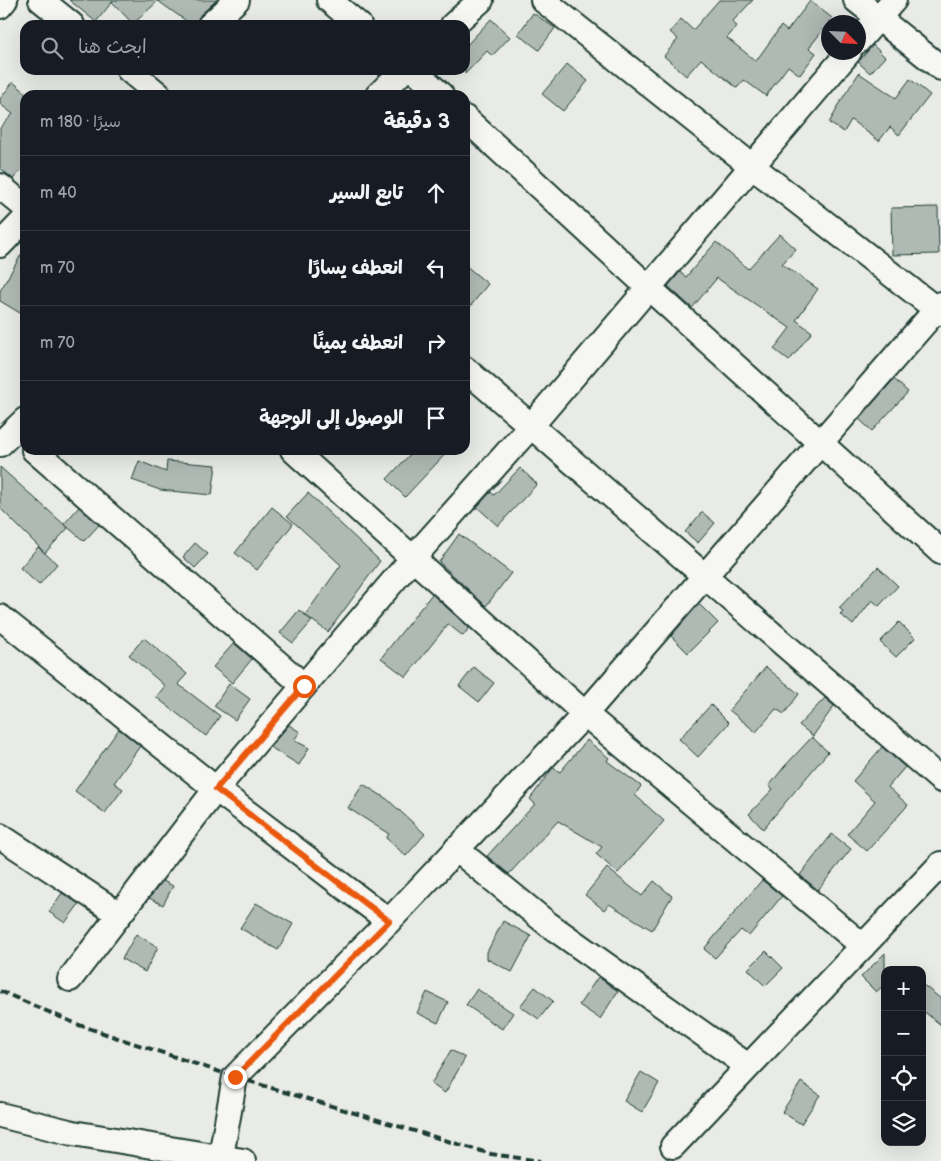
<!DOCTYPE html>
<html lang="ar">
<meta charset="utf-8">
<style>
:root{--surface:#171b24;--page:#242831;--text:#f1f3f6;--muted:#9ea1a6;--line:#363941}
body{margin:0;font-family:"Balsamiq Sans","Playpen Sans Arabic",sans-serif;background:var(--page);color:var(--text);direction:rtl}
.controls{position:absolute;right:15px;bottom:15px;display:grid;overflow:hidden;border-radius:10px;box-shadow:0 5px 20px #0002}
.controls button{width:45px;height:45px;display:grid;place-items:center;padding:0;border:0;border-bottom:1px solid var(--line);background:var(--surface);color:var(--text);font:25px sans-serif}
.compass{position:absolute;left:821px;top:15px;width:45px;height:45px;border-radius:50%;background:var(--surface);box-shadow:0 5px 20px #0002;rotate:114deg}
.stop{position:absolute;width:15px;height:15px;margin:-11px;border:4px solid #ea580c;border-radius:50%;background:#fff}
.stop.end{background:#ea580c;border-color:#fff;box-shadow:0 1px 5px #0008}
.list{margin:0;padding:0;list-style:none}
h2{display:flex;justify-content:space-between;align-items:center;height:65px;margin:0;padding:0 20px;font-size:21px}
h2 small{font-size:16px;font-weight:400;color:var(--muted)}
.list li{display:grid;grid-template-columns:32px 1fr auto;gap:15px;align-items:center;box-sizing:border-box;height:75px;padding:0 20px;border-top:1px solid var(--line)}
.list b{display:block;font-size:19px;white-space:nowrap}
.list em{font-size:16px;font-style:normal;color:var(--muted)}
.icon{flex:none;width:28px;height:28px;fill:none;stroke:currentColor;stroke-width:2;stroke-linecap:round;stroke-linejoin:round}
.map{position:relative;flex:none;width:941px;height:1161px;overflow:hidden;direction:ltr}
.search{position:absolute;background:var(--surface);box-shadow:0 5px 20px #0002;left:20px;top:20px;width:450px;height:55px;display:flex;align-items:center;gap:12px;box-sizing:border-box;padding:0 18px;border-radius:15px;color:var(--muted);font-size:19px}
.panel{position:absolute;background:var(--surface);box-shadow:0 5px 20px #0002;left:20px;top:90px;width:450px;height:365px;border-radius:15px;direction:rtl}
.map>svg:first-child{display:block}
</style>
<div class="map">
<svg width="941" height="1161" viewBox="0 0 941 1161">
<rect width="100%" height="100%" fill="#e9ebe7"/>
<filter id="ink" filterUnits="userSpaceOnUse"><feTurbulence type="fractalNoise" baseFrequency=".02" numOctaves="2"/><feDisplacementMap in="SourceGraphic" scale="10" xChannelSelector="R" yChannelSelector="G"/><feConvolveMatrix kernelMatrix="1 2 1 2 8 2 1 2 1" color-interpolation-filters="sRGB"/></filter>
<g filter="url(#ink)">
<!-- building -->
<g fill="#b0bab5" stroke="#1f3d34">
<path d="M69 0H217L200 15 197 25H192L158 1 133 24 112 2 96 22Z"/>
<path d="M719 0H753L732 22 737 26 727 38 756 61 781 26 787 31 810 1 832 18 809 48 816 53 800 75 788 66 766 96 744 80 737 88 701 59 686 76 664 56 678 39 670 32 681 19 693 30Z"/>
<path d="M533 13 555 28 539 50 518 34Z"/>
<path d="M491 19 510 37 492 56 487 51 465 74V47Z"/>
<path d="M873 45 885 57 870 73 858 62Z"/>
<path d="M567 64 588 81 563 111 542 94Z"/>
<path d="M859 73 896 98 910 79 930 95 899 135 890 127 879 141 851 120 844 132 829 123 837 109 836 108Z"/>
<path d="M13 82 25 92V166L13 179 0 168V128L13 114 0 104V99Z"/>
<path d="M938 207 939 254 892 255 891 208Z"/>
<path d="M780 234 796 249 782 264 818 289 796 320 812 332 789 361 774 349 790 328 717 278 692 308 668 286 680 272 686 277 716 242 748 269Z"/>
<path d="M25 248V316L0 301V291Z"/>
<path d="M465 265 488 284 465 313Z"/>
<path d="M894 379 908 392 872 431 859 419Z"/>
<path d="M414 450H449L405 497 387 479Z"/>
<path d="M139 461 166 472 167 461 216 465 212 495 160 490 132 480Z"/>
<path d="M0 467 68 528 45 553 0 508Z"/>
<path d="M520 468 537 484 498 526 477 507 491 492 494 495Z"/>
<path d="M308 493 380 561 328 632 305 615 341 565 287 516Z"/>
<path d="M79 507 99 525 84 541 64 524Z"/>
<path d="M272 507 293 524 257 570 235 553Z"/>
<path d="M702 512 715 523 698 543 685 532Z"/>
<path d="M459 534 511 573 486 606 439 562Z"/>
<path d="M195 543 208 554 195 568 183 557Z"/>
<path d="M38 547 57 564 39 585 20 568Z"/>
<path d="M878 567 898 586 879 606 872 600 853 625 840 614 843 611 839 608Z"/>
<path d="M432 594 469 628 463 636 448 624 406 677 381 658Z"/>
<path d="M699 604 718 623 688 653 671 636Z"/>
<path d="M299 610 312 621 293 643 280 633Z"/>
<path d="M899 622 915 638 896 657 880 642Z"/>
<path d="M144 638 187 674 178 684 220 716 206 736 156 697 165 686 129 655Z"/>
<path d="M234 643 252 659 232 683 213 667Z"/>
<path d="M474 667 494 683 479 702 459 686Z"/>
<path d="M766 667 799 694 784 714 776 709 756 732 729 710Z"/>
<path d="M229 684 250 699 235 720 214 706Z"/>
<path d="M825 698 834 706 813 736 799 725Z"/>
<path d="M711 705 729 723 698 757 679 739Z"/>
<path d="M289 725 300 732 294 740 309 748 299 765 270 747Z"/>
<path d="M119 729 140 746 114 783 123 789 105 813 75 791Z"/>
<path d="M812 737 828 752 763 829 749 814 773 789 769 786 784 767Z"/>
<path d="M587 740 609 758 607 761 641 786 635 795 664 821 618 873 596 854 602 847 558 821 509 874 487 856 535 804 530 799 552 769 553 768 560 772Z"/>
<path d="M882 747 905 767 888 787 908 805 867 851 847 834 875 801 853 781Z"/>
<path d="M363 784 387 799 425 834 406 856 386 838 389 834 348 808Z"/>
<path d="M832 834 851 849 818 890 800 875Z"/>
<path d="M607 868 642 896 654 881 672 896 652 930 609 904 604 910 585 895Z"/>
<path d="M762 880 782 896 749 936 741 930 715 958 704 949Z"/>
<path d="M163 881 173 886 163 905 149 898Z"/>
<path d="M62 893 79 904 65 923 49 912Z"/>
<path d="M256 903 293 924 278 950 240 928Z"/>
<path d="M503 921 531 936 512 972 487 959V952Z"/>
<path d="M136 934 158 947 145 972 122 959Z"/>
<path d="M766 951 783 968 765 986 748 969Z"/>
<path d="M885 953V984L876 992 861 977Z"/>
<path d="M598 977 618 991 600 1019 579 1005Z"/>
<path d="M922 984 941 999V1025L922 1010Z"/>
<path d="M535 987 553 1001 539 1019 520 1006Z"/>
<path d="M477 989 513 1013 502 1029 466 1005Z"/>
<path d="M427 992 448 1002 438 1023 417 1013Z"/>
<path d="M451 1050 465 1058 445 1093 431 1084Z"/>
<path d="M641 1072 659 1083 642 1112 624 1101Z"/>
<path d="M801 1082 820 1095 801 1124 782 1112Z"/>
</g>
<g fill="none" stroke-linecap="round" stroke-linejoin="round">
<defs>
<g id="minor">
<path d="M41 0 72 25"/>
<path d="M329 0 359 25"/>
<path d="M543 0 753 167 941 313"/>
<path d="M856 0 941 68"/>
<path d="M0 6 5 0"/>
<path d="M210 25 237 0"/>
<path d="M453 25 481 0"/>
<path d="M858 41 894 0"/>
<path d="M129 70 159 95"/>
<path d="M414 70 441 95"/>
<path d="M378 95 404 70"/>
<path d="M465 118 649 288 941 552"/>
<path d="M0 186 25 207"/>
<path d="M0 245 25 219"/>
<path d="M465 369 941 780"/>
<path d="M0 444 25 420"/>
<path d="M34 450 304 686"/>
<path d="M293 450 585 714 863 946"/>
<path d="M0 617 216 789 389 921"/>
<path d="M0 836 119 914"/>
<path d="M456 849 548 924 748 1066"/>
<path d="M70 979 216 789 413 558 531 426 849 52"/>
<path d="M0 1115 73 1133 243 1161"/>
<path d="M673 1146 941 864"/>
<path d="M221 1156 235 1077 389 921 585 714 941 304"/>
</g>
</defs>
<!-- minor casing -->
<use href="#minor" stroke="#1f3d34" stroke-width="28"/>
<!-- minor -->
<use href="#minor" stroke="#f6f6f2" stroke-width="24"/>
<!-- rail -->
<path stroke="#1f3d34" stroke-width="4" stroke-dasharray="8 4" stroke-linecap="butt" d="M0 991 79 1025 235 1077 491 1154 540 1161"/>
</g>
</g>
<g fill="none" stroke-linecap="round" stroke-linejoin="round" filter="url(#ink)">
<!-- route -->
<path stroke="#ea580c" stroke-width="6" d="M235 1077 389 921 216 789 304 686"/>
</g>
</svg>
<div class="controls">
<button>+</button>
<button>−</button>
<button><svg class="icon" aria-label="locate" viewBox="0 0 24 24"><circle cx="12" cy="12" r="6"/><path d="M12 2v4M12 18v4M2 12h4M18 12h4"/></svg></button>
<button><svg class="icon" aria-label="layers" viewBox="0 0 24 24"><path d="M12 4l9 5-9 5-9-5zM3 14l9 5 9-5"/></svg></button>
</div>
<svg class="compass" viewBox="-18 -18 36 36"><path d="M0-13l5 13h-10z" fill="#e53935"/><path d="M0 13l5-13h-10z" fill="#9ea1a6"/></svg>
<div class="stop" style="left:304px;top:686px"></div>
<div class="stop end" style="left:235px;top:1077px"></div>
<div class="search"><svg class="icon" aria-label="search" viewBox="0 0 24 24"><circle cx="10" cy="10" r="6"/><path d="M15 15l6 6"/></svg>ابحث هنا</div>
<section class="panel">
<h2>3 دقيقة<small>سيرًا · 180 m</small></h2>
<ul class="list">
<li><svg class="icon" aria-label="ahead" viewBox="0 0 24 24"><path d="M12 20V5M6 11l6-6 6 6"/></svg><div><b>تابع السير</b></div><em>40 m</em></li>
<li><svg class="icon" aria-label="left" viewBox="0 0 24 24"><path d="M17 20v-9H6M10 6l-5 5 5 5"/></svg><div><b>انعطف يسارًا</b></div><em>70 m</em></li>
<li><svg class="icon" aria-label="right" viewBox="0 0 24 24"><path d="M7 20v-9h11M14 6l5 5-5 5"/></svg><div><b>انعطف يمينًا</b></div><em>70 m</em></li>
<li><svg class="icon" aria-label="arrive" viewBox="0 0 24 24"><path d="M6 21V4h12l-3 4 3 4H6"/></svg><div><b>الوصول إلى الوجهة</b></div></li>
</ul>
</section>
</div>
